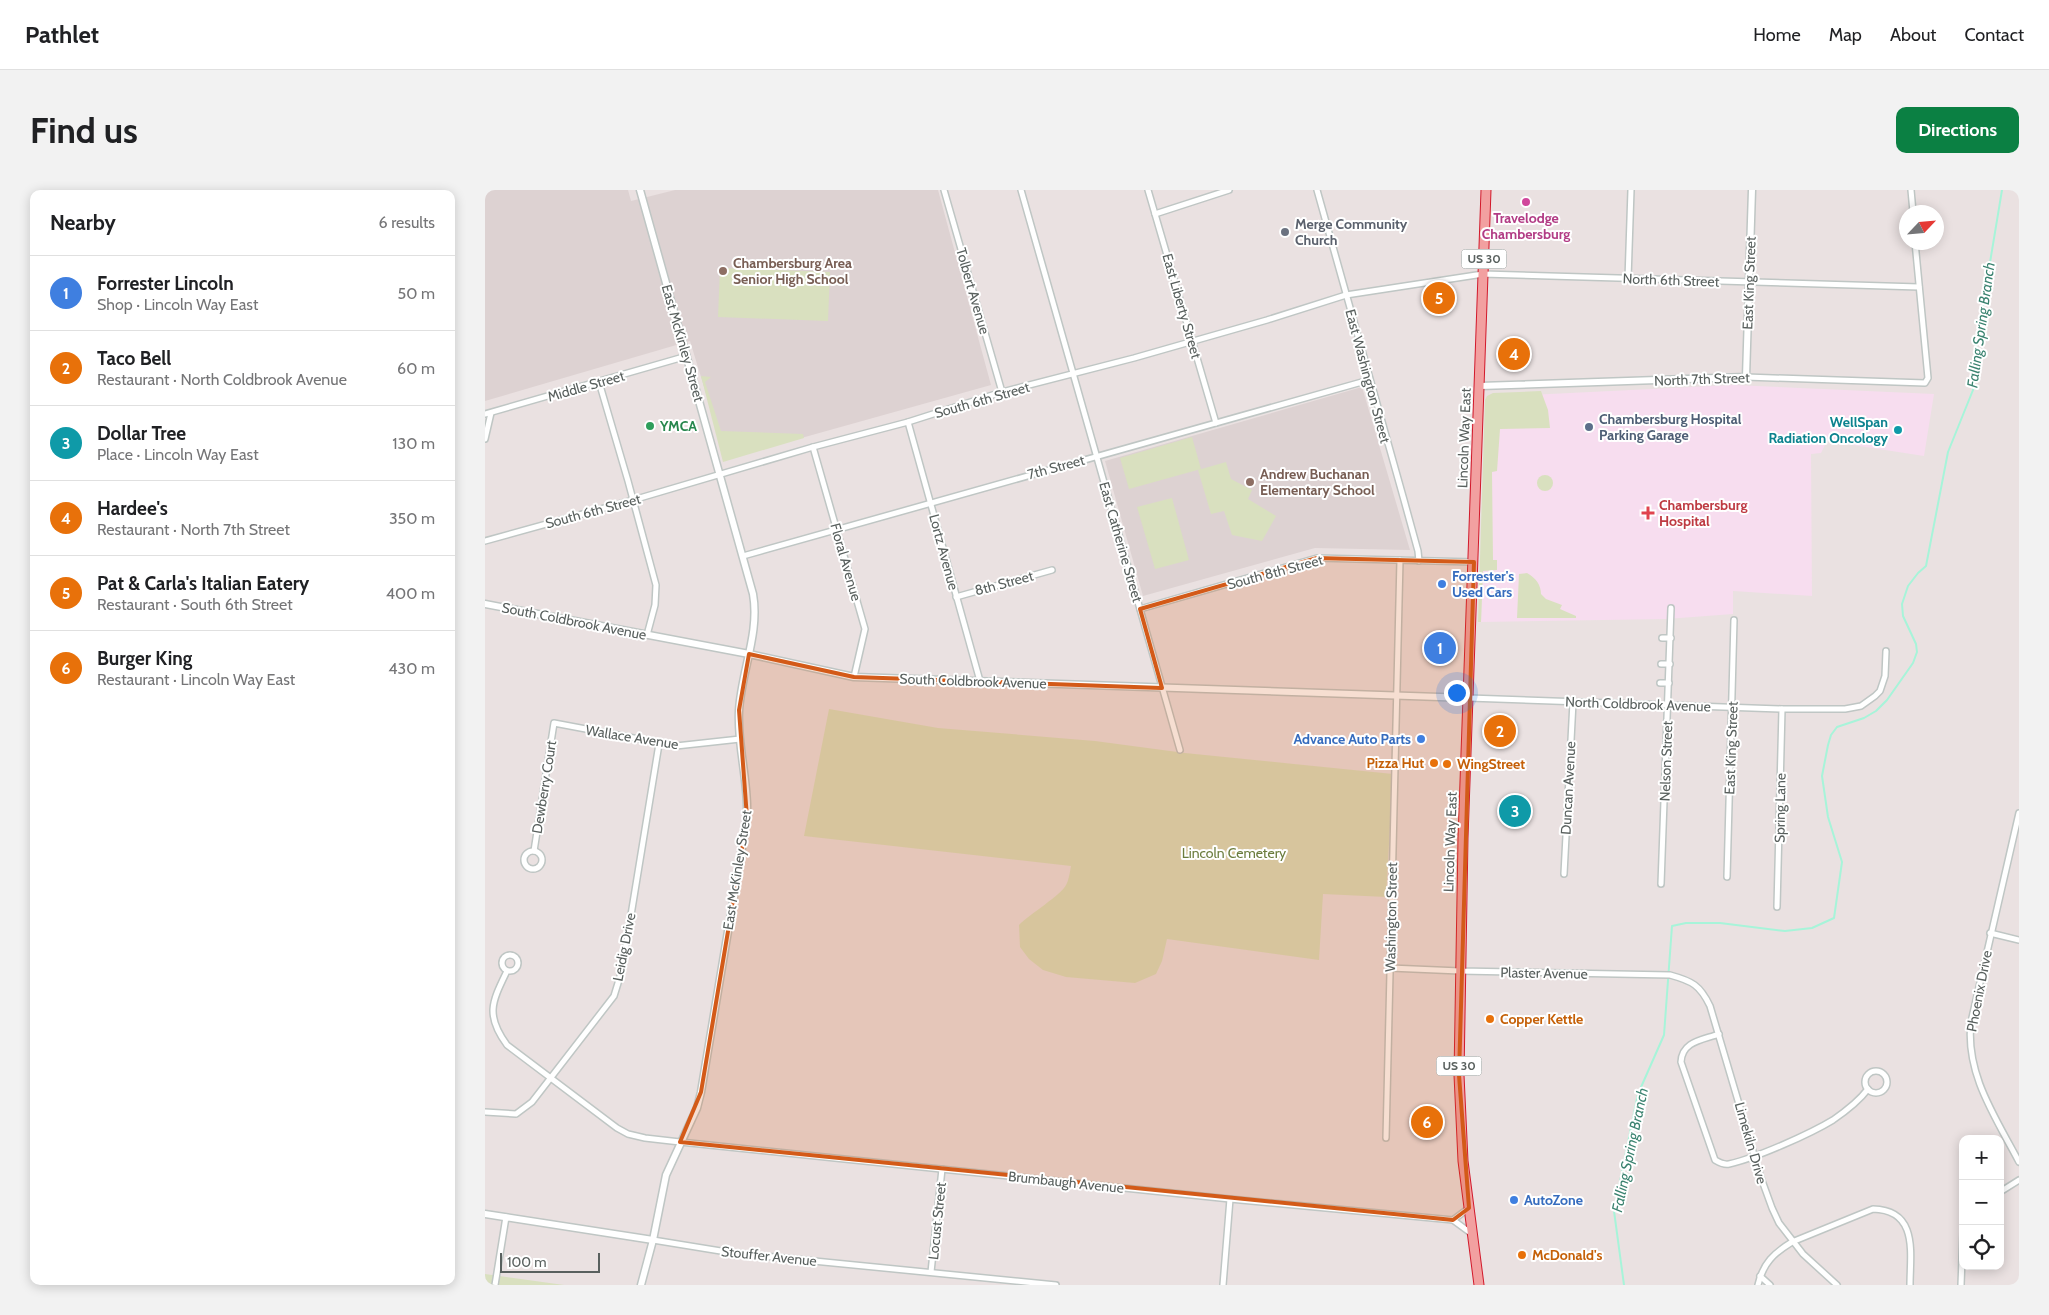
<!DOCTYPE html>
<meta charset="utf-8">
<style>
:root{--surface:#fff;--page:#f2f2f2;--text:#202124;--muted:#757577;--line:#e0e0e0;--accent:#0b8043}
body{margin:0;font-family:Cabin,sans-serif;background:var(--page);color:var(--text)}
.controls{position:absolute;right:15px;bottom:15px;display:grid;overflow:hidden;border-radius:10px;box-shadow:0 2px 12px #0003}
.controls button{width:45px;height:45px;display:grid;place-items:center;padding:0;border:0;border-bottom:1px solid var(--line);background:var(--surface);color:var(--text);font:25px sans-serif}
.compass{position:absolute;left:1414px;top:15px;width:45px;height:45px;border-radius:50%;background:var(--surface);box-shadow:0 2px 12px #0003;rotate:64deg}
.scale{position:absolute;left:15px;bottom:12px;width:100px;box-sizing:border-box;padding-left:5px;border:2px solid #59605e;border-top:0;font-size:14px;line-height:18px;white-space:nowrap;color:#59605e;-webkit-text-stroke:4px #fff;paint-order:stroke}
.you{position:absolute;left:971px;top:502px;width:18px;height:18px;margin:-12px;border:4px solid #fff;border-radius:50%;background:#1a73e8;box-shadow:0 0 0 8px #1a73e833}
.badge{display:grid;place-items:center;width:32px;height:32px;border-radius:50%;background:var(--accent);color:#fff;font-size:16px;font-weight:700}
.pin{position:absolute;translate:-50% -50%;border:2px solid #fff;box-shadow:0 1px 5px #0006}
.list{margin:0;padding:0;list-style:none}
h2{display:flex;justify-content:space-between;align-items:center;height:65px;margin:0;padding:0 20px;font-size:21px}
h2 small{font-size:16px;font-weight:400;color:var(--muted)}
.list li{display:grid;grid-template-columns:32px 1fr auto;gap:15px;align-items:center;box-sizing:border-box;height:75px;padding:0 20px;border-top:1px solid var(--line)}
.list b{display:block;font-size:19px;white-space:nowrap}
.list p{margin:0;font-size:16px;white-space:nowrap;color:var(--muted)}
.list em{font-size:16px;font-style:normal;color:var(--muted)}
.icon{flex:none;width:28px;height:28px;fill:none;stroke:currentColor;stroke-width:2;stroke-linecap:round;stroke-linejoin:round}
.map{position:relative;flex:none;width:1534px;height:1095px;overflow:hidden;border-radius:10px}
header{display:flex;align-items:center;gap:30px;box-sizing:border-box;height:70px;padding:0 25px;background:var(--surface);border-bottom:1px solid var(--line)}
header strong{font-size:24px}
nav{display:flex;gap:28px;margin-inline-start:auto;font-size:18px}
.intro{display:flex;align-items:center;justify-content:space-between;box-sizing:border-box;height:120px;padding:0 30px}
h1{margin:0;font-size:35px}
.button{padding:12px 22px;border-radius:10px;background:var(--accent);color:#fff;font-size:18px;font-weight:700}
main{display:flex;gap:30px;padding:0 30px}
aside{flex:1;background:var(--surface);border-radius:10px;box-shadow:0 2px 12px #0003}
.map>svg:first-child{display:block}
</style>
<header>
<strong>Pathlet</strong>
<nav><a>Home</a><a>Map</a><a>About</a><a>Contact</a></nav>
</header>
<div class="intro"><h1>Find us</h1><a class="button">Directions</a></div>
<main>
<aside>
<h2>Nearby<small>6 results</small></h2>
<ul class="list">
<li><span class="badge" style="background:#3f7fe0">1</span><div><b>Forrester Lincoln</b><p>Shop · Lincoln Way East</p></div><em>50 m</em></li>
<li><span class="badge" style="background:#e8710a">2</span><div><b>Taco Bell</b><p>Restaurant · North Coldbrook Avenue</p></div><em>60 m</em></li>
<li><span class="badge" style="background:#0f9aa8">3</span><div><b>Dollar Tree</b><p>Place · Lincoln Way East</p></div><em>130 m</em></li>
<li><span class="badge" style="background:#e8710a">4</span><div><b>Hardee's</b><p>Restaurant · North 7th Street</p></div><em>350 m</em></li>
<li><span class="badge" style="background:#e8710a">5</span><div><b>Pat &amp; Carla's Italian Eatery</b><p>Restaurant · South 6th Street</p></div><em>400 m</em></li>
<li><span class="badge" style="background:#e8710a">6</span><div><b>Burger King</b><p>Restaurant · Lincoln Way East</p></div><em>430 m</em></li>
</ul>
</aside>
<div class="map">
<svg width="1534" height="1095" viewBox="0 0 1534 1095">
<rect width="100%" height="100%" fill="#eae1e1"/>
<!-- education -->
<g fill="#ddd2d2">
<path d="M0 0H143L146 11 190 0H453L506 195 241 269 205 151 0 211Z"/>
<path d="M877 197 925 360 830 358 658 406 620 271Z"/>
</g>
<!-- medical -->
<path fill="#f7ddef" d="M1248 195 1449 204 1439 266 1342 251 1336 263 1326 264 1327 406 1248 401V424L1181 429 996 432 1003 207Z"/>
<!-- green -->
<g fill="#d9e0bf">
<path d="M235 78 345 82 343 131 233 127Z"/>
<path d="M216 186 226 187 220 192 236 241 318 244 319 248 238 272Z"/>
<path d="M1056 201 1063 220 1065 238 1015 239 1012 281 1007 282 1008 370H1012V380L998 381 996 432H993L1000 210 1002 206 1008 203Z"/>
<path d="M707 247 716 279 644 299 635 268Z"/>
<path d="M741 272 746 289 767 300 763 309 791 326 777 351 747 345 739 321 726 324 713 280Z"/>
<circle cx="1060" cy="293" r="8"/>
<path d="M687 308 704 370 670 379 652 317Z"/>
<path d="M1042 383C1051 388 1056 395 1056 404L1061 409 1077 415 1075 419 1091 426V428H1032L1034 384Z"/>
<path d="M344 519 453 538 610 551 700 563 908 584 901 707 838 704 834 770 682 749 677 771 671 784 650 793 581 787 558 780 544 769 535 757 534 735C545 724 576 705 581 695 584 690 585 681 586 676L319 646Z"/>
<path d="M0 1084 79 1095H0Z"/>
</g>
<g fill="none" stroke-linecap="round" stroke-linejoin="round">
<!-- stream -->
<path stroke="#a7f4d9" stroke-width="2" d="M1139 1095 1129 1021 1153 904 1179 845 1187 736 1201 733H1235L1300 741 1327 738 1349 728 1357 672 1343 627 1337 586 1343 555 1346 545 1352 537 1379 528 1391 521 1402 510 1428 473 1432 462 1431 454 1418 426 1417 414 1423 396 1433 383 1441 376 1463 262 1488 200 1491 157 1517 0"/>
<defs>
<g id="minor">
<path d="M459 0 517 202"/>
<path d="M536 0 695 560"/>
<path d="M663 0 731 233"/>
<path d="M832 0 919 310 933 361 934 371"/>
<path d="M1426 0 1428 22"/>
<path d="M670 24 744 0"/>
<path d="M1143 89 1146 0"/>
<path d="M1261 187 1440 193 1443 188 1430 52"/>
<path d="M114 192 143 291 171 395 170 415 162 445"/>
<path d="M0 224 202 166"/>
<path d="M423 232 495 491"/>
<path d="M0 249 6 223"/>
<path d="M328 257 380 439 369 487"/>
<path d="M0 351 148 310 328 257 423 232 517 202 649 168 782 130 861 105 998 84 1434 97"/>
<path d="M258 366 884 190"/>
<path d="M471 407 567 380"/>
<path d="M655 419 832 368 989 372"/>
<path d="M1177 448H1186"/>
<path d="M1176 474H1185"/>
<path d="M1175 493H1184"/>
<path d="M984 508 1297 519H1360L1376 516 1390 506 1395 501 1400 486 1401 461"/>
<path d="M1534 623 1486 832C1480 884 1511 928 1534 972"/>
<circle cx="48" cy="670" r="9"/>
<path d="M49 661 69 533 191 556 255 549"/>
<path d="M1079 684 1088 512"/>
<path d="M1242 687 1249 430"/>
<path d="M1176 694 1186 418"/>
<path d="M1292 717 1297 519"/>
<path d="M1505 743 1534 750"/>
<circle cx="25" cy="773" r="8"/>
<path d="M905 778 975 781 1185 785C1207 791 1215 795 1225 816L1275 985 1287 1018 1294 1033 1318 1064 1352 1095"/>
<path d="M22 781C7 812 0 825 22 855L132 938 143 944 160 948 195 952 745 1009 968 1030 987 1044"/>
<path d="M1234 844C1218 850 1197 851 1196 872L1230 970C1235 973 1239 975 1244 974 1271 968 1325 944 1348 930 1361 921 1374 911 1383 899"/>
<circle cx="1391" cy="892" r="11"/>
<path d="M0 922 31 924 47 912 129 806 137 780 174 554"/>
<path d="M901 948 915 370"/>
<path d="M1515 1002 1534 990"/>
<path d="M968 1030 984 1018"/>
<path d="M168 1050 248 1063 571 1095"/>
<path d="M446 1082 457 979"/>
<path d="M1275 1086 1285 1095"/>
<path d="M10 1095 21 1027"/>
<path d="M738 1095 745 1009"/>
<path d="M1273 1095C1278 1073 1289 1063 1307 1052L1388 1019C1434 1020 1425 1064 1425 1095"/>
<path d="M1476 1095 1478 1042"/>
</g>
<g id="tertiary">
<path d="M155 0 268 404C275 443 256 482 254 521 252 557 264 592 262 628L216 902 212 918 181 985 168 1050 156 1095"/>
<path d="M995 196 1261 187 1267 0"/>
<path d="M0 414 264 464 369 487 984 508"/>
<path d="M0 1024 168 1050"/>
</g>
<path id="trunk" d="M994 1095 978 971 974 885 978 648 1001 0"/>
</defs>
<!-- minor casing -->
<use href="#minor" stroke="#bfc6c4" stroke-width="8"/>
<!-- tertiary casing -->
<use href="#tertiary" stroke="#bfc6c4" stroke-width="9"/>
<!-- trunk casing -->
<use href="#trunk" stroke="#d2192b" stroke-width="11"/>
<!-- minor -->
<use href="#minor" stroke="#fff" stroke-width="5"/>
<!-- tertiary -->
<use href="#tertiary" stroke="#fff" stroke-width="6"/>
<!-- trunk -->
<use href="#trunk" stroke="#f2a0a0" stroke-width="9"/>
</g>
<!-- marked area -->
<path fill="#d35a18" fill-opacity="0.2" stroke="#d35a18" stroke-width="4" stroke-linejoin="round" d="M832 368 989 372 974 885 984 1018 968 1030 195 952 216 902 262 628 254 520 264 464 369 487 677 498 655 419Z"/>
<!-- markers -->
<circle fill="#d1479c" stroke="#fff" stroke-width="2" cx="1041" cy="12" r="5"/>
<circle fill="#6b7280" stroke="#fff" stroke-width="2" cx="800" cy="42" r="5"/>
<g fill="#8d6e63" stroke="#fff" stroke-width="2">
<circle cx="238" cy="81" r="5"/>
<circle cx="765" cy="292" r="5"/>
</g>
<circle fill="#2e9e5b" stroke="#fff" stroke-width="2" cx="165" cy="236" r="5"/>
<circle fill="#5c6f8a" stroke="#fff" stroke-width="2" cx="1104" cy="237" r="5"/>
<circle fill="#0f9aa8" stroke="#fff" stroke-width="2" cx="1413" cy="240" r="5"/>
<path fill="#e0444e" stroke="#fff" stroke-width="2" d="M1160.5 315.5h5v5h5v5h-5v5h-5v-5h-5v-5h5z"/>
<g fill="#3f7fe0" stroke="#fff" stroke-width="2">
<circle cx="957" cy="394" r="5"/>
<circle cx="936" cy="549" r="5"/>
<circle cx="1029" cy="1010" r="5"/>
</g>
<g fill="#e8710a" stroke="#fff" stroke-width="2">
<circle cx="949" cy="573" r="5"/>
<circle cx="962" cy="574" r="5"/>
<circle cx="1005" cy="829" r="5"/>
<circle cx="1037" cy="1065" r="5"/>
</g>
<g text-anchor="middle" stroke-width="4" stroke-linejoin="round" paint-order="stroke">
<!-- shield labels -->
<g fill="#fff" stroke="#8b908e" stroke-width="1">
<rect x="976.5" y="59.5" width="45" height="19" rx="4"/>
<rect x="951.5" y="866.5" width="45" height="19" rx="4"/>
</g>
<g font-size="12" font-weight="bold" fill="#59605e">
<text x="999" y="73">US 30</text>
<text x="974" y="880">US 30</text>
</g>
<!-- hotel labels -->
<g font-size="14" font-weight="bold" fill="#b23c85" stroke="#fff">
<text x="1041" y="33">Travelodge<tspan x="1041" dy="16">Chambersburg</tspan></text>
</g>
<!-- worship labels -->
<g font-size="14" font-weight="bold" fill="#5b616d" stroke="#fff" text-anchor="start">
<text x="810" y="39">Merge Community<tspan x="810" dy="16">Church</tspan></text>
</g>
<!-- education labels -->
<g font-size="14" font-weight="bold" fill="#785e54" stroke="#fff" text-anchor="start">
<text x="248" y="78">Chambersburg Area<tspan x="248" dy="16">Senior High School</tspan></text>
<text x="775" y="289">Andrew Buchanan<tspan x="775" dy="16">Elementary School</tspan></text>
</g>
<!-- street labels -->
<g font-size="14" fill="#59605e" stroke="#fff">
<text transform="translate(1186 90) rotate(2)" y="5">North 6th Street</text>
<text transform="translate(1264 93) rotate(-88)" y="5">East King Street</text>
<text transform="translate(488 101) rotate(74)" y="5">Tolbert Avenue</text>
<text transform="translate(697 116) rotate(74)" y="5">East Liberty Street</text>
<text transform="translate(198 153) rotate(74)" y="5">East McKinley Street</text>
<text transform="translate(883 186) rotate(75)" y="5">East Washington Street</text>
<text transform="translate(1217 189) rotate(-2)" y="5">North 7th Street</text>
<text transform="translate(101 196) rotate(-16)" y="5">Middle Street</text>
<text transform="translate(497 210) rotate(-16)" y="5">South 6th Street</text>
<text transform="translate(979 248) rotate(-88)" y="5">Lincoln Way East</text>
<text transform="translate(571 277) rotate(-15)" y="5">7th Street</text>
<text transform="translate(108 321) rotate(-15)" y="5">South 6th Street</text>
<text transform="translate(636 352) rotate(74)" y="5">East Catherine Street</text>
<text transform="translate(459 362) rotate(75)" y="5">Lortz Avenue</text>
<text transform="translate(361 372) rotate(74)" y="5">Floral Avenue</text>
<text transform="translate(790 382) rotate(-15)" y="5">South 8th Street</text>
<text transform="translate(519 393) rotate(-15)" y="5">8th Street</text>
<text transform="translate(89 431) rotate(11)" y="5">South Coldbrook Avenue</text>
<text transform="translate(488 491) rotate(2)" y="5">South Coldbrook Avenue</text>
<text transform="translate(1153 514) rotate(2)" y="5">North Coldbrook Avenue</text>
<text transform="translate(147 547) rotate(9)" y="5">Wallace Avenue</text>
<text transform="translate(1246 558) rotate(-88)" y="5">East King Street</text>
<text transform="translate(1181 571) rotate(-88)" y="5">Nelson Street</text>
<text transform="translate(59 597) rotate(-81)" y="5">Dewberry Court</text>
<text transform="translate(1083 598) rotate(-87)" y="5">Duncan Avenue</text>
<text transform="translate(1295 618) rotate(-89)" y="5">Spring Lane</text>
<text transform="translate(965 652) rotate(-88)" y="5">Lincoln Way East</text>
<text transform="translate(252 680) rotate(-81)" y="5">East McKinley Street</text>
<text transform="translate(906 727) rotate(-89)" y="5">Washington Street</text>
<text transform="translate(139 757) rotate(-79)" y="5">Leidig Drive</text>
<text transform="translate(1059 783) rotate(1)" y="5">Plaster Avenue</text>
<text transform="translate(1494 801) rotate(-79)" y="5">Phoenix Drive</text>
<text transform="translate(1266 953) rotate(74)" y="5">Limekiln Drive</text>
<text transform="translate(581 992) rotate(6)" y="5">Brumbaugh Avenue</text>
<text transform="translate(452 1031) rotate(-84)" y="5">Locust Street</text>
<text transform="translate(284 1066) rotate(6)" y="5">Stouffer Avenue</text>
</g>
<!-- service labels -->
<g font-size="14" font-weight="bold" fill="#4e5e75" stroke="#fff" text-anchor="start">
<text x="1114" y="234">Chambersburg Hospital<tspan x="1114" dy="16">Parking Garage</tspan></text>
</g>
<!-- culture labels -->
<g font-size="14" font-weight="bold" fill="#0d838f" stroke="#fff" text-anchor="end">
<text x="1403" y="237">WellSpan<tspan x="1403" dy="16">Radiation Oncology</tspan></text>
</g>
<!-- leisure labels -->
<g font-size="14" font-weight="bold" fill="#27864d" stroke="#fff" text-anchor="start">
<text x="175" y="241">YMCA</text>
</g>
<!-- health labels -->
<g font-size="14" font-weight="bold" fill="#be3a42" stroke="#fff" text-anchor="start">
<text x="1174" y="320">Chambersburg<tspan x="1174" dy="16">Hospital</tspan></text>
</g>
<!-- shop labels -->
<g font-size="14" font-weight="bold" fill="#366cbe" stroke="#fff" text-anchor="start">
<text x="967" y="391">Forrester's<tspan x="967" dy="16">Used Cars</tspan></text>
<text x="926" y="554" text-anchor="end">Advance Auto Parts</text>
<text x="1039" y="1015">AutoZone</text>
</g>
<!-- food labels -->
<g font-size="14" font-weight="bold" fill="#c56008" stroke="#fff" text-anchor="start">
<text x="939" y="578" text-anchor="end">Pizza Hut</text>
<text x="972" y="579">WingStreet</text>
<text x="1015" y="834">Copper Kettle</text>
<text x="1047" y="1070">McDonald's</text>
</g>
<!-- park labels -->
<g font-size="14" fill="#6b7c3d" stroke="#fff">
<text x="749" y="668">Lincoln Cemetery</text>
</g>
<!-- water labels -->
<g font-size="15" font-style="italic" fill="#3b8370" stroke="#fff">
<text transform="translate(1496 135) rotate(-82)" y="5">Falling Spring Branch</text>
<text transform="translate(1145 960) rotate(-78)" y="5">Falling Spring Branch</text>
</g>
</g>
</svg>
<div class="controls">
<button>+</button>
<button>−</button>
<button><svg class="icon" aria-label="locate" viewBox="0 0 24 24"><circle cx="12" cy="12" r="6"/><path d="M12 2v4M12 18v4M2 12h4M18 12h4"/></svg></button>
</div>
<svg class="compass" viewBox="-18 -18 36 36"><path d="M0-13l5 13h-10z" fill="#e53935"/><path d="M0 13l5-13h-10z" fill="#757577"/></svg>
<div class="scale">100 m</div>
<div class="you"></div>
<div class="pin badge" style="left:955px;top:458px;background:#3f7fe0">1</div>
<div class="pin badge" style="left:1015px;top:541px;background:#e8710a">2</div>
<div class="pin badge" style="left:1030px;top:621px;background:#0f9aa8">3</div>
<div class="pin badge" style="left:1029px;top:164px;background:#e8710a">4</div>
<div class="pin badge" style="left:954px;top:108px;background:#e8710a">5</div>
<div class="pin badge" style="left:942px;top:932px;background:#e8710a">6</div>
</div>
</main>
